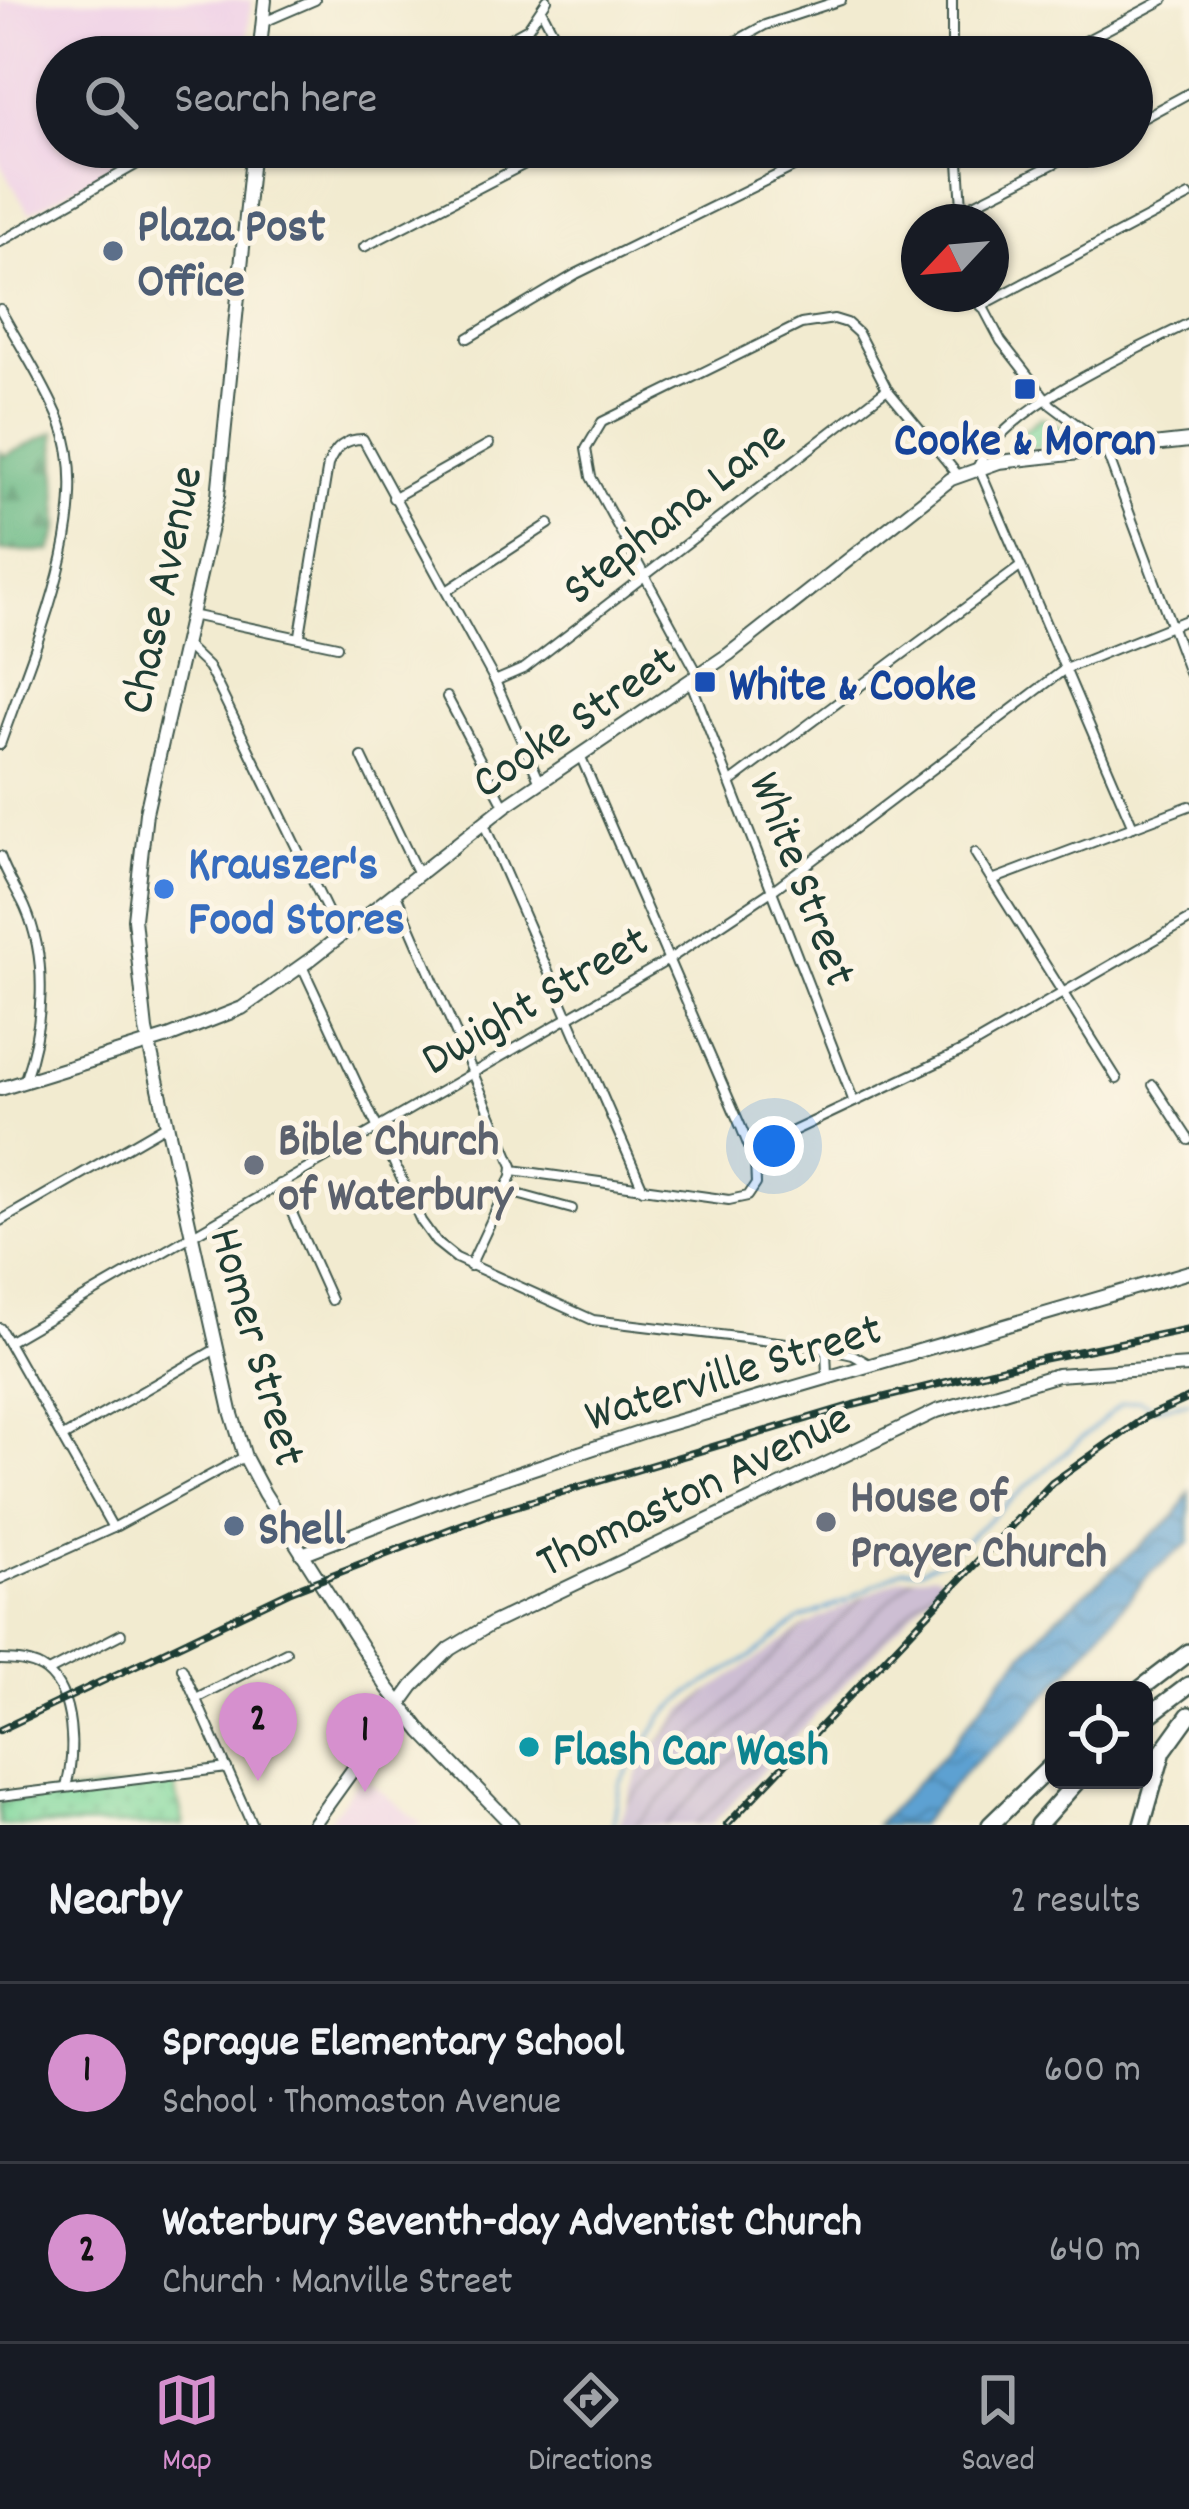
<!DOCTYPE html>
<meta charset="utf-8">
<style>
:root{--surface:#171b24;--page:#242831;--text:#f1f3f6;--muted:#9ea1a6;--line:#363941;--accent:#d690ce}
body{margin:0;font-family:Dekko,sans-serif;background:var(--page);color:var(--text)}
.controls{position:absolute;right:36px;bottom:36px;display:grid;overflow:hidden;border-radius:18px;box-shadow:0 3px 9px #0004}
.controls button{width:108px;height:108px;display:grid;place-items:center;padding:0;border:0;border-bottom:3px solid var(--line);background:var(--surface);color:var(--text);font:60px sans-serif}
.compass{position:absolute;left:901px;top:204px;width:108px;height:108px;border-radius:50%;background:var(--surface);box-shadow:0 3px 9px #0004;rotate:244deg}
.you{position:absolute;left:774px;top:1146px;width:42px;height:42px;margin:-30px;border:9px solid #fff;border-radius:50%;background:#1a73e8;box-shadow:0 0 0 18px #1a73e833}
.badge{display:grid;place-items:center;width:78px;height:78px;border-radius:50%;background:var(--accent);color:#111;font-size:39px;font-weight:700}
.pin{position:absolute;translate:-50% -99px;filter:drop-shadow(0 3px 6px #0008)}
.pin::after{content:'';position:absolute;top:63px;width:42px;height:36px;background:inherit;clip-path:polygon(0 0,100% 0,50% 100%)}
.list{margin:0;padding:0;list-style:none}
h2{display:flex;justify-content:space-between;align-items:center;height:156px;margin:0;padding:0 48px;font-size:51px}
h2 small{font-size:39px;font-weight:400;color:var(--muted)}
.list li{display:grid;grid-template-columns:78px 1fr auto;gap:36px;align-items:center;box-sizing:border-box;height:180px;padding:0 48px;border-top:3px solid var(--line)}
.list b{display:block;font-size:45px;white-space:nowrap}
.list p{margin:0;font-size:39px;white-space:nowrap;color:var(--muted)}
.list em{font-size:39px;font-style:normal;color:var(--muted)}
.icon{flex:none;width:66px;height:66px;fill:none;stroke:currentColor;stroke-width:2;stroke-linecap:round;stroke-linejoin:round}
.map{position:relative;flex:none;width:1189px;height:1825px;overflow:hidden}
.search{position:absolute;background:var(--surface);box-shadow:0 3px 9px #0004;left:36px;right:36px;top:36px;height:132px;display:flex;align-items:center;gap:30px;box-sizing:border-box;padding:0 42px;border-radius:66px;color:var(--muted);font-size:45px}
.sheet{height:516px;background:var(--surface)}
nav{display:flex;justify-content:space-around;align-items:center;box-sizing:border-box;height:168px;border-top:3px solid var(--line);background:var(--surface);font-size:33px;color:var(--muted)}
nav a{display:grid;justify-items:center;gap:6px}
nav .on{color:var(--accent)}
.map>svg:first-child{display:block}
</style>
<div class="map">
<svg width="1189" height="1825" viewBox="0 0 1189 1825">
<defs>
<pattern id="industrial-furrows" width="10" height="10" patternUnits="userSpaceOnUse" patternTransform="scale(3)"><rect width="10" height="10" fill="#cdbed3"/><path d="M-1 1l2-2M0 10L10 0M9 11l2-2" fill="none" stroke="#a69cac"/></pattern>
<pattern id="forest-firs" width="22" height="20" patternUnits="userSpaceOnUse" patternTransform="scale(3)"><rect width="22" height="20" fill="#68b884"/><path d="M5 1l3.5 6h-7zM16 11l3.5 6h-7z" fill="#55976d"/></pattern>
<pattern id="park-dots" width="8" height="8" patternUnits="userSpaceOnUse" patternTransform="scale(3)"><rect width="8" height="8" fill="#80d89d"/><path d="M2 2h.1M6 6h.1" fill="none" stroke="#6eba88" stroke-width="1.8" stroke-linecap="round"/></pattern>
<pattern id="water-waves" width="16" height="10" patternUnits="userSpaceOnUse" patternTransform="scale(3)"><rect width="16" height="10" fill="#5da1d2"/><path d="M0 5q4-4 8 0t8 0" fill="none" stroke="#4c84ab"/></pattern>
</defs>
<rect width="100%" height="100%" fill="#fcf5e5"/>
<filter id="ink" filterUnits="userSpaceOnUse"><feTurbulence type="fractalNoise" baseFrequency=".00833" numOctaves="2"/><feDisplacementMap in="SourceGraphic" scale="24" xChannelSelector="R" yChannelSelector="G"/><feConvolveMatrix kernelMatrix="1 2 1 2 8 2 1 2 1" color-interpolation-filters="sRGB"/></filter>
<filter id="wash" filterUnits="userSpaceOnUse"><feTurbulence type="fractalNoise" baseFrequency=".004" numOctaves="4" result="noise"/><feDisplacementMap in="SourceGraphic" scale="48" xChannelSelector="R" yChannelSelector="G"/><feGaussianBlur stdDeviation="2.7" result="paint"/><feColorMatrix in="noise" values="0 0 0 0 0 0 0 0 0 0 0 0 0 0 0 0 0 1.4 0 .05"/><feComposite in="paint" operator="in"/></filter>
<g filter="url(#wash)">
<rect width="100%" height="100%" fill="#f2ebd0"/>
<!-- built -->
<g fill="#efd0e7">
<path d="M0 0H252L245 57H57V147H148L29 213 0 163Z"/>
<path d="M362 1776 413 1817 423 1825H325Z"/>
</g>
<!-- industrial -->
<path fill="url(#industrial-furrows)" d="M933 1574 945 1578 711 1825H619L641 1765 684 1709 806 1625 902 1578Z"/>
<!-- forest -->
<path fill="url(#forest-firs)" stroke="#447a5c" stroke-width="3" d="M55 432 59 527 51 551H0V451L4 456Z"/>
<!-- park -->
<g fill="url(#park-dots)" stroke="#508a68" stroke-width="3">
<path d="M1041 417 1073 433 1077 440 1071 444 1012 449V440Z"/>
<path d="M174 1783 184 1825H0V1801Z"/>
</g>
<!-- water -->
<path fill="url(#water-waves)" stroke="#3e6f83" stroke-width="3" d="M1189 1493V1543L1150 1573 1069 1671 1015 1729 969 1767 919 1825H876L946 1752 1005 1674 1055 1619 1175 1516Z"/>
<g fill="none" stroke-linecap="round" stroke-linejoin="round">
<!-- stream -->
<path stroke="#5da1d2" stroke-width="3" d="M613 1825 620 1783 662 1718 688 1694 752 1656 800 1619 845 1601 904 1569H922L946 1557 1121 1404 1139 1400 1155 1408 1189 1402"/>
</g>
</g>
<g filter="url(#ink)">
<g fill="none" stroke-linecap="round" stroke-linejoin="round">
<defs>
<g id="street">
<path d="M543 13 566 57"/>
<path d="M264 22 315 0"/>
<path d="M476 57 528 28 547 0"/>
<path d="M707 57 765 25 841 0"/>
<path d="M952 57V0"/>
<path d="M1055 57 1163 0"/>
<path d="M1132 124 1189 93"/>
<path d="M958 147 963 222"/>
<path d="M962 210 1087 147"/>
<path d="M0 242 167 147"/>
<path d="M364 247 558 147"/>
<path d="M976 294 1001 341 1051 405 1104 445 1189 673"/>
<path d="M981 306 1189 196"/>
<path d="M0 309C20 346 45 384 61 423 97 515 30 657 0 745"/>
<path d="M468 338 576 274 834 147"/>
<path d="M393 498 489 444"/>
<path d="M448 590 549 524"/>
<path d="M191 615 337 646"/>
<path d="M300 635 328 465C335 448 344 439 363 439L495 681 540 782"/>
<path d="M184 644 208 667 219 688 339 935"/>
<path d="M698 674 591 477 586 449 602 422 801 324 834 319 847 323 858 333 887 389 958 475"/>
<path d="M690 680 854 1102"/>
<path d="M495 681 525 668 887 389"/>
<path d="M447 697 504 805"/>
<path d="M362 757 418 874"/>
<path d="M731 782 1020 567"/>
<path d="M484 824 643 1189"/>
<path d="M1133 827 978 466C1007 405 1129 354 1189 323"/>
<path d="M975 853 1117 1079"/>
<path d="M0 856C6 874 17 890 25 907 49 961 43 1028 24 1082"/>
<path d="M992 880 1189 806"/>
<path d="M396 894 513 1166 512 1176 470 1266"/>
<path d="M302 966 421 1221 436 1242 456 1258 593 1320 812 1346 853 1355 869 1364"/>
<path d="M1153 1085 1189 1140"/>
<path d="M751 1151 964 1050 1189 920"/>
<path d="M513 1170 729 1200 748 1196 756 1184 755 1162 741 1127 580 755"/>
<path d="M279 1184 331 1300"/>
<path d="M506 1191 572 1209"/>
<path d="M0 1221 166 1125"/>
<path d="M0 1328 113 1528"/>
<path d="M8 1342 668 960 773 890 1065 669 1189 619"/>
<path d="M826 1349 827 1376"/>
<path d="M63 1437 216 1349"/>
<path d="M0 1579 113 1528 244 1457"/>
<path d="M0 1660C15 1660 33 1661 46 1671 75 1694 75 1755 66 1787"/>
<path d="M182 1668 252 1825"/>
<path d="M48 1672 121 1634"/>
<path d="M196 1698 286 1652"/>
<path d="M0 1796 227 1768"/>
</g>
<g id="secondary">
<path d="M259 57 265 0"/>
<path d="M253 147 218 496 146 813 134 919 146 1030 231 1411 245 1457 264 1493 387 1687 422 1732 512 1825"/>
<path d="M0 1089 168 1037 242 1008 311 959 505 806 729 654 951 479 999 462 1189 441"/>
<path d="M302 1554 465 1491 645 1431 1189 1272"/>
<path d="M313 1825 413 1686 450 1649 493 1623 937 1411 1057 1375 1189 1366"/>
</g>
<g id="highway">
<path d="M1139 1690 1189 1652"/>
<path d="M1144 1719 1189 1685"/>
<path d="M990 1825 1054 1763"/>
<path d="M1038 1825 1078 1780"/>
<path d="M1142 1825 1163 1751 1189 1715"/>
</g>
</defs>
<!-- street casing -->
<use href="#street" stroke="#3f574b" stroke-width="12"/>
<!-- secondary casing -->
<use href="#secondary" stroke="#3f574b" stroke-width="16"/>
<!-- highway casing -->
<use href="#highway" stroke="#3f574b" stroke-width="20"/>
<!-- street -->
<use href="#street" stroke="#fff" stroke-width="8"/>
<!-- secondary -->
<use href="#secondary" stroke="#fff" stroke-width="12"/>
<!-- highway -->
<use href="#highway" stroke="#fff" stroke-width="15"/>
<defs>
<g id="rail">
<path d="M0 1730 291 1591 492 1513 853 1405 1032 1361 1189 1329"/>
<path d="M727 1825 1052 1483 1146 1417 1189 1398"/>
</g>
</defs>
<!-- rail casing -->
<use href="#rail" stroke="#1f3d34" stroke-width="8"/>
<!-- rail -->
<use href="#rail" stroke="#fcf5e5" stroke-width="3" stroke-dasharray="9" stroke-linecap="butt"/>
</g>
</g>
<!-- markers -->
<g fill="#5c6f8a" stroke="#fcf5e5" stroke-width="4.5">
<circle cx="113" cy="251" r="12"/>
<circle cx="234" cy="1526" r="12"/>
</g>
<g fill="#1a4fb4" stroke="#fcf5e5" stroke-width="4.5">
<rect x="1013" y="377" width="24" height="24" rx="6"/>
<rect x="693" y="670" width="24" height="24" rx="6"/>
</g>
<circle fill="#3f7fe0" stroke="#fcf5e5" stroke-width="4.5" cx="164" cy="889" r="12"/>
<g fill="#6b7280" stroke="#fcf5e5" stroke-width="4.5">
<circle cx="254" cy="1165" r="12"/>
<circle cx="826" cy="1522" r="12"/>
</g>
<circle fill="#0f9aa8" stroke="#fcf5e5" stroke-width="4.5" cx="529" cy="1747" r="12"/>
<g text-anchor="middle" stroke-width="10" stroke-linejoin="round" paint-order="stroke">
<!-- service labels -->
<g font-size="48" font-weight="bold" fill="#4e5e75" stroke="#fcf5e5" text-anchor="start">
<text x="137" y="240">Plaza Post<tspan x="137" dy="55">Office</tspan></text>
<text x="258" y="1543">Shell</text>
</g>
<!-- transit labels -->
<g font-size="48" font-weight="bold" fill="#164399" stroke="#fcf5e5">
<text x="1025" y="454">Cooke &amp; Moran</text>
<text x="729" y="699" text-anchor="start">White &amp; Cooke</text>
</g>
<!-- street labels -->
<g font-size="48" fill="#1f3d34" stroke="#fcf5e5">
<text transform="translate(672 510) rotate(-38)" y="17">Stephana Lane</text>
<text transform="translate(158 589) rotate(-78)" y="17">Chase Avenue</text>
<text transform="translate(572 719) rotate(-34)" y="17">Cooke Street</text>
<text transform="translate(806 878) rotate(69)" y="17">White Street</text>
<text transform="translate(533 997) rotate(-30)" y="17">Dwight Street</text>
<text transform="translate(261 1346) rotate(74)" y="17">Homer Street</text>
<text transform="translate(732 1369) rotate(-17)" y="17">Waterville Street</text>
<text transform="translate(692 1487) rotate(-26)" y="17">Thomaston Avenue</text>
</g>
<!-- shop labels -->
<g font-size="48" font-weight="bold" fill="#366cbe" stroke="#fcf5e5" text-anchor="start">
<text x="188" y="878">Krauszer's<tspan x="188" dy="55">Food Stores</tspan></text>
</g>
<!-- worship labels -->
<g font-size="48" font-weight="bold" fill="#5b616d" stroke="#fcf5e5" text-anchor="start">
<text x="278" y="1154">Bible Church<tspan x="278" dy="55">of Waterbury</tspan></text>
<text x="850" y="1511">House of<tspan x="850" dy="55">Prayer Church</tspan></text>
</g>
<!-- culture labels -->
<g font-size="48" font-weight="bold" fill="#0d838f" stroke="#fcf5e5" text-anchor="start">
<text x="553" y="1764">Flash Car Wash</text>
</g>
</g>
</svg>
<div class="controls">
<button><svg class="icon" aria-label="locate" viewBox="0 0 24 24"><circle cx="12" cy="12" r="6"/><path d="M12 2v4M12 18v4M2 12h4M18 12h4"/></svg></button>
</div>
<svg class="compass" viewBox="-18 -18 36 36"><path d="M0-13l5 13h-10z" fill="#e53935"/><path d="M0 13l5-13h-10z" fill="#9ea1a6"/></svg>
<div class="you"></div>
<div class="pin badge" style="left:365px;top:1792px">1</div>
<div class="pin badge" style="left:258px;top:1781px">2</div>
<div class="search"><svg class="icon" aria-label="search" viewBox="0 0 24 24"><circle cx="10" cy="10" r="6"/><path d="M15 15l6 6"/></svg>Search here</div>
</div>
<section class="sheet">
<h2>Nearby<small>2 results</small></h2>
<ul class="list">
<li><span class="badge">1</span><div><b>Sprague Elementary School</b><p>School · Thomaston Avenue</p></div><em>600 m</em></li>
<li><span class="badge">2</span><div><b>Waterbury Seventh-day Adventist Church</b><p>Church · Manville Street</p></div><em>640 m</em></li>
</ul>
</section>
<nav>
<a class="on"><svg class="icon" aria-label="map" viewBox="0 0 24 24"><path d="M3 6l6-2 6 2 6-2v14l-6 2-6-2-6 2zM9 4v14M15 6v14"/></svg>Map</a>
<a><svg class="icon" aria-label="directions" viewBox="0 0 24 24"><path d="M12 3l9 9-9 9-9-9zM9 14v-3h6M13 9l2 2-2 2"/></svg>Directions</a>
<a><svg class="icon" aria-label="saved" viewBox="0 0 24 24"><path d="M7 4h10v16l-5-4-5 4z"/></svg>Saved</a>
</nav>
